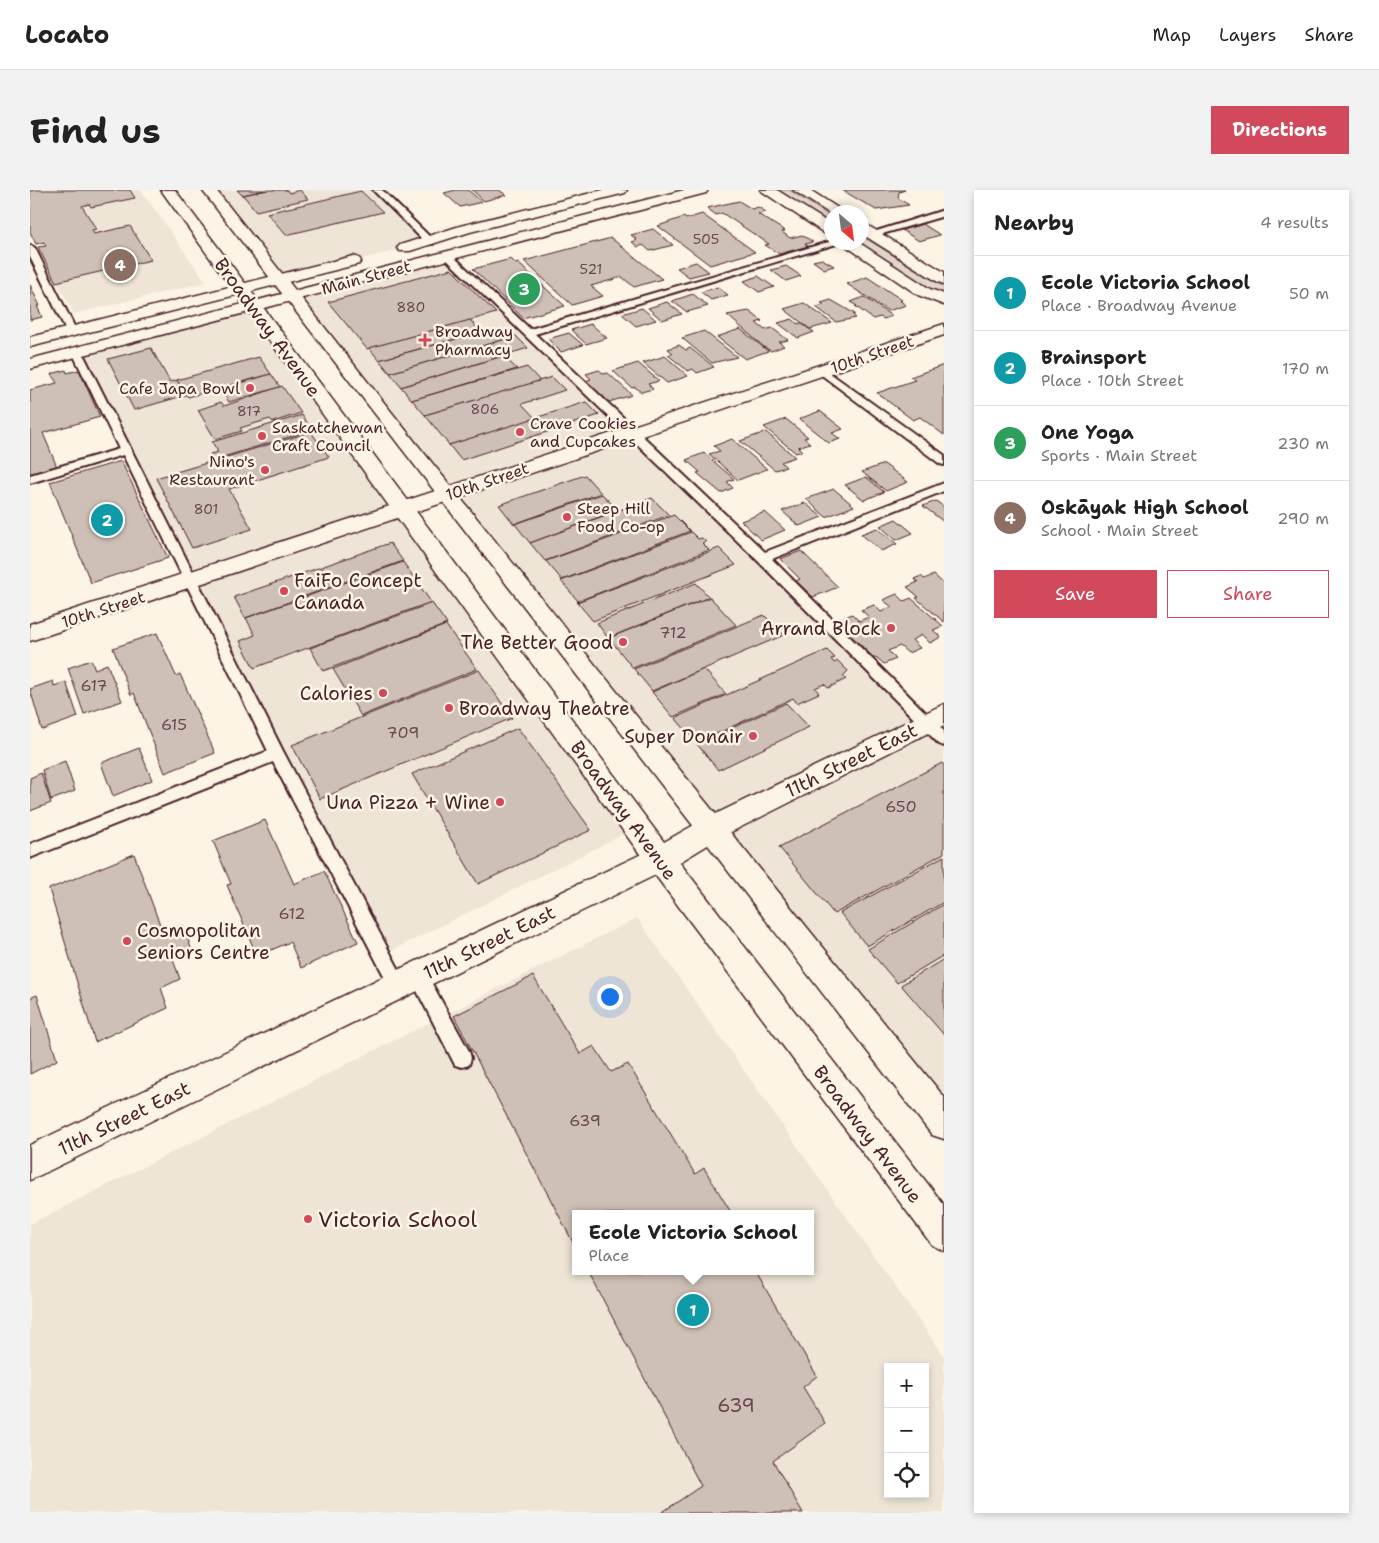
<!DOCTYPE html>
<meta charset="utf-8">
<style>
:root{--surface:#fff;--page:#f2f2f2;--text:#222;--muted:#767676;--line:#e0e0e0;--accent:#d1495b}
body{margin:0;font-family:"Shantell Sans",sans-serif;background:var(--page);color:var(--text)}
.controls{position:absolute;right:15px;bottom:15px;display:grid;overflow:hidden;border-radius:0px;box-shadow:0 2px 8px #0003}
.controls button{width:45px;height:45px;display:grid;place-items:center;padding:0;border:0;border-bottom:1px solid var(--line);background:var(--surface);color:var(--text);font:25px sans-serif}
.compass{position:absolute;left:794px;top:15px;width:45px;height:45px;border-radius:50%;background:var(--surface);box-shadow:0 2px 8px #0003;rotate:152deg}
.you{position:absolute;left:579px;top:806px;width:18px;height:18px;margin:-12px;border:4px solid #fff;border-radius:50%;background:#1a73e8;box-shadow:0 0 0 8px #1a73e833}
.badge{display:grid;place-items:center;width:32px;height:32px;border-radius:50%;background:var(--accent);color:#fff;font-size:16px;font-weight:700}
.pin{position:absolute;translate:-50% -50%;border:2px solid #fff;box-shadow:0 1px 5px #0006}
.popup{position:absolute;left:542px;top:1020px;width:242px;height:65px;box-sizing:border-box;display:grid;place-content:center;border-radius:0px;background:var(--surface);filter:drop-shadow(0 1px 4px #0005);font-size:16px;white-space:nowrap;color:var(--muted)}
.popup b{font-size:19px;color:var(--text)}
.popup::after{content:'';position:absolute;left:50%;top:100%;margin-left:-10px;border:10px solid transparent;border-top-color:var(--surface)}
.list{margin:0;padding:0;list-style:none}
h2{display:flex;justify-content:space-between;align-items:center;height:65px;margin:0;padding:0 20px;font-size:21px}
h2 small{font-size:16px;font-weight:400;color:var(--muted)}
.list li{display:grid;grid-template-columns:32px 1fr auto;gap:15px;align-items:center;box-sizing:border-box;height:75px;padding:0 20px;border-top:1px solid var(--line)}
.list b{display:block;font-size:19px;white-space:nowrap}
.list p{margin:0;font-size:16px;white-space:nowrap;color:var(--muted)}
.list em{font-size:16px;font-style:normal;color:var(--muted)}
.actions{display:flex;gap:10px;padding:15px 20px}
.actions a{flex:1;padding:11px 0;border:1px solid var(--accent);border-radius:0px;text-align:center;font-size:18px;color:var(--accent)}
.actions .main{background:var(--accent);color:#fff}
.icon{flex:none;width:28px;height:28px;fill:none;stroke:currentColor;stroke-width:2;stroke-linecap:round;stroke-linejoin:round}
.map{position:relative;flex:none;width:914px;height:1323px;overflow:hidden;border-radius:0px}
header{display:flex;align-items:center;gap:30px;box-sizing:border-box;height:70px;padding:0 25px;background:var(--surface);border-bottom:1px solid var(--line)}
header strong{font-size:24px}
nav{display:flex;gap:28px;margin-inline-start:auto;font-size:18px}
.intro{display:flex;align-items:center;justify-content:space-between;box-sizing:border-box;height:120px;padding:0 30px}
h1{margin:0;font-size:35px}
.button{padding:12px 22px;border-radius:0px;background:var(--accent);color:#fff;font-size:18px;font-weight:700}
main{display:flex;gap:30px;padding:0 30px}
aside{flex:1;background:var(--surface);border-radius:0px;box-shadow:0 2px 8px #0003}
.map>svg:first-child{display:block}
</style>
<header>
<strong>Locato</strong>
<nav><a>Map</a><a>Layers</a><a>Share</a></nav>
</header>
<div class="intro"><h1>Find us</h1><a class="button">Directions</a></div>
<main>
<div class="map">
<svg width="914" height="1323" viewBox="0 0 914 1323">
<rect width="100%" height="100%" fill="#fcf5e5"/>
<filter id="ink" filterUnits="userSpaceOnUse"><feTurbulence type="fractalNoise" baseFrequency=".02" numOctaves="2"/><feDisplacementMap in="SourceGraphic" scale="10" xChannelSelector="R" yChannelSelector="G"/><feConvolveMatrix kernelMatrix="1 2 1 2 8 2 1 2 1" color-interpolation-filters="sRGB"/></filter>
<g filter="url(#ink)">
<!-- built -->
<g fill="#eee5d7" fill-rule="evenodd">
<path d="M0 0H111L176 92 44 124 8 57 16 55 0 42Z"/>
<path d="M179 0H347L400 52 249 90Z"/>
<path d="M418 66 914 550V932L263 106Z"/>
<path d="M222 117 604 639 353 765 47 162Z"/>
<path d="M607 728 914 1166V1323H0V1034ZM546 1024H780V1081H546ZM858 1177H895V1304H858Z"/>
</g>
<!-- green -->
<g fill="#e2d5ca" stroke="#967a7a">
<path d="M746 0H759L801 27V36Z"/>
<path d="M832 46 914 97V108L828 53 832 52Z"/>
</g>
<!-- building -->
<g fill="#cfc0b7" stroke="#4a1f2b">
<path d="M5 0H100L105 8 61 17 59 14 52 16 66 39 62 40 64 44 100 36 121 70 26 92 8 57 16 56 14 52 6 54 0 42V1Z"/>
<path d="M207 0H236L212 5Z"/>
<path d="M238 0H257L259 3 270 0 278 9 226 21 213 5Z"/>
<path d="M426 0H438L452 12 430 17 414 3Z"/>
<path d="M442 0H469L476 5 454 11Z"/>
<path d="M812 0H875L869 2 868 8 879 15 846 20Z"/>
<path d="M331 1 353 22 256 45 237 23Z"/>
<path d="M709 11 722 19 728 17 736 22 728 24 755 41 752 42 760 48 772 45 783 52 775 54 778 56 749 64 735 55 739 54 692 23 686 25 677 18Z"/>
<path d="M672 24 725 62 680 75 628 36 654 27 656 29Z"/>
<path d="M893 34 910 45 889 51 872 40Z"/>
<path d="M623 39 643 55 620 61 613 55 608 57 602 52 607 50 601 45Z"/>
<path d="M581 48 632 89 604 97 592 87 561 96 573 106 542 115 494 71Z"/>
<path d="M481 69 486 74 488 73 535 116 493 128 443 79Z"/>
<path d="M792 69 804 76 794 79 783 71Z"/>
<path d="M666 72 679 82 659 87 647 78Z"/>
<path d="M756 76 771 86 756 91 741 80Z"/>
<path d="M421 79 466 123 337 159 298 112Z"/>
<path d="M728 86 744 97 729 102 714 91Z"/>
<path d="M837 87 872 110 870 111 876 115 858 121 817 94Z"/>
<path d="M0 95 10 116H7L12 127 0 130Z"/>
<path d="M688 97 698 105 681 110 671 102Z"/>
<path d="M663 104 678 116 657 122 642 111Z"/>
<path d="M834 107 859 124 862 126 854 129 850 127 843 129 825 116H827L821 112Z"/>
<path d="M801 110 825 124 823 125 826 128 806 132 786 117 794 115 791 113Z"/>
<path d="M637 112 652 124 632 130 618 118Z"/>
<path d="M774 113 802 133 780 139 754 119Z"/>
<path d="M612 118 626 130 606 136 592 124Z"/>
<path d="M719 121 732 131 726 133 735 140 742 138 758 150 749 152 754 156 741 161 734 157 697 125Z"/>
<path d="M762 129 768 134 770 133 784 142 768 148 748 133Z"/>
<path d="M440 130 451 142 349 170 339 158Z"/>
<path d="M561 134 577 148 556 154 541 140Z"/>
<path d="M710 139 738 161 715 169 687 147Z"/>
<path d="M456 141 462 146 480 141 486 146 360 183 349 170Z"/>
<path d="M674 141 707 167 682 173 652 148Z"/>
<path d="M539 143 553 155 531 162 518 149Z"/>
<path d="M486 146 498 158 371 197 360 183Z"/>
<path d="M649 155 656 160 660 158 684 177 667 183 663 179 658 181 638 165 643 163 638 159Z"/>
<path d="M121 158 140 192 147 190 156 205 104 220 78 169Z"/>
<path d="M473 166 487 179 382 210 371 197Z"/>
<path d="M635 166 658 186 637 193 613 173Z"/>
<path d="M229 167 241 184 158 207 147 190Z"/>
<path d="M608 173 629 191 618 194 623 199 611 202 605 197 602 198 583 181Z"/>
<path d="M914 175V245L890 227 883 230 847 203 885 190 880 187Z"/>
<path d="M497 177 510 191 395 225 382 210Z"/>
<path d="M36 180 37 183 49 180 70 227 13 243 27 277 0 284V200L27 193 21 184Z"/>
<path d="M569 180 574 184 578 183 602 205 579 212 573 208 555 191 561 189 556 184Z"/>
<path d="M241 184 250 197 199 212 190 199Z"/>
<path d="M522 187 535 200 492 214 506 229 419 255 395 225Z"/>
<path d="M252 196 271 223 243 232 240 229 210 238 212 241 185 249 168 220 191 212 194 216Z"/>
<path d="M556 212 569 225 431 270 419 255Z"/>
<path d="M790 221 813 239 802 243 810 249 799 253 769 229Z"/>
<path d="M272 225 282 240 183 270 180 264 188 262 182 252Z"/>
<path d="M756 229 778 247 774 248 780 253 768 257 772 261 766 263 734 237Z"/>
<path d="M281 242 299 267 199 299 222 339 162 358 126 288Z"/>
<path d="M736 242 765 267 751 272 756 277 745 280 710 251Z"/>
<path d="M702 249 737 279 708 290 679 264 690 261 684 256Z"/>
<path d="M674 263 704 289 697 292 703 298 691 303 667 283 670 282 656 270Z"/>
<path d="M91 271 138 368 61 393 20 292Z"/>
<path d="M854 274 878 292 856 301 832 282Z"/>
<path d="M555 285 571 303 484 334 469 315Z"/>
<path d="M836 287 854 302 834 310 815 295Z"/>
<path d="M804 299 824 316 796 327 776 309Z"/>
<path d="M572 304 588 320 500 353 485 334Z"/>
<path d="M622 308 639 325 515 371 500 353Z"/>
<path d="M906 311 914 317V332L893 316Z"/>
<path d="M775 313 792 327 769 336 752 321Z"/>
<path d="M735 322 755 340 731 350 711 331Z"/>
<path d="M644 325 660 341 532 390 516 371Z"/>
<path d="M866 329 883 343 866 350 850 336Z"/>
<path d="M847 338 867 354 851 361 831 344Z"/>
<path d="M661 342 668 349 672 348 676 352 672 353 679 360 548 411 531 391Z"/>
<path d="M360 353 373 371 303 396 291 377Z"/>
<path d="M689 358 706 375 563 431 547 412Z"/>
<path d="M771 361 808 397 783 407 766 391 770 389 750 369Z"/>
<path d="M373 372 401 412 224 478 210 451 225 445 216 428Z"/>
<path d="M291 377 303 396 215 428 204 407Z"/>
<path d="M904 385 914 394V432L886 408 889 407 877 397 888 392 884 389 891 386 894 389Z"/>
<path d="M666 393 679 407 578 448 567 433Z"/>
<path d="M867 404 874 411 881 408 913 436 903 440 911 447 900 453 892 445 882 450 890 458 878 463 870 456 858 461 866 469 854 474 846 467 844 468 814 439 817 438 809 430 822 424 829 431 839 427 831 420 844 415 851 422 862 417 853 410Z"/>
<path d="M680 407 706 435 603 478 579 448Z"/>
<path d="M402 413 417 434 293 481 280 458Z"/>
<path d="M734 425 754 445 622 501 604 479Z"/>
<path d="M416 435 447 479 331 526 303 479Z"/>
<path d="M127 443 146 486 150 484 185 563 135 583 104 503 101 505 83 458Z"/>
<path d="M797 460 805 468 801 469 804 473 808 471 818 481 813 486 816 489 798 498 794 494 785 498 789 503 767 513 763 508 667 553 645 528Z"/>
<path d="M61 470 65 479 77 474 92 511 54 524 38 478Z"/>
<path d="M674 479 696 504 643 527 622 502Z"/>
<path d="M449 480 482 528 290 609 262 555Z"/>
<path d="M23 491 24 496 36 492 48 527 12 540 0 499Z"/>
<path d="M756 513 779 537 688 580 667 554Z"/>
<path d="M488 538 561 640 448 694 382 584Z"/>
<path d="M109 558 122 590 83 606 71 573Z"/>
<path d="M35 571 45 601 21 610 12 580Z"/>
<path d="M912 573 914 575V663L804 724 749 657Z"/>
<path d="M11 583 21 613 0 621V588Z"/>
<path d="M235 630 264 694 294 681 328 752 271 778 260 752 227 766 197 695 201 694 183 651Z"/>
<path d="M104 664 133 743 153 735 161 758 142 767 150 789 131 798 138 818 65 852 19 699Z"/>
<path d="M914 666V712L837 756 810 723Z"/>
<path d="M914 714V765L867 793 838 759Z"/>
<path d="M914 769V845L871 795Z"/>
<path d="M503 786 550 864 564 856 581 882 598 874 665 984 674 978 702 1024H546V1058L424 826Z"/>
<path d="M7 805 27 870 0 884V808Z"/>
<path d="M558 1081H725L787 1186 773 1197 795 1233 743 1271 773 1323H631L671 1296Z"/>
</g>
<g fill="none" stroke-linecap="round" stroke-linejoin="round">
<defs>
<g id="service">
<path d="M343 0H352L403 50V54H397Z"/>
<path d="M914 20V26L842 47 837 44Z"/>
<path d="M802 51 813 52 505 144 735 362 914 293V301L742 369 914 541V556L909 554 728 371 413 66 415 64H421L500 139Z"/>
<path d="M0 55 5 58 47 142 46 144H38L37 142 0 67Z"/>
<path d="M47 159 52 162 253 561 375 791 378 797 375 803 369 805 363 803 243 572 0 668V654L238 561 93 265 0 293V285L89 259 42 162Z"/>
<path d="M793 178 914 265V275L910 274 789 183 788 181 789 179Z"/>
<path d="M389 779 395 781 439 861 441 868 439 875 432 877 425 875 383 793 380 787 383 781Z"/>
</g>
<g id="minor">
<path d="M573 0H597L595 3 440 42 380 61H370L367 58 370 55 430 36Z"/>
<path d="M654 0H678L676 3 0 179V169Z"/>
<path d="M730 0H747L802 35V46L797 45Z"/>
<path d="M763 0H780L814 22H802V25Z"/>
<path d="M832 33 837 35 914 82V94L908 92 832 44Z"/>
<path d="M810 52H828L900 99 914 104V115L888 105Z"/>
<path d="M323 66 329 68 331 71 329 74 0 157V147Z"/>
<path d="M914 134V145L0 451V434Z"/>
<path d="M914 514V535L691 647 640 678 0 990V955L620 660 671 631Z"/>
</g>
<g id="secondary">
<path d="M131 0H145L640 660 914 1015V1061L902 1055 620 678Z"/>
<path d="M172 0H186L386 253 914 907V949L902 945Z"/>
</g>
</defs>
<!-- service casing -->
<use href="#service" stroke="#4a1f2b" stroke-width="4"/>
<!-- minor casing -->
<use href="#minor" stroke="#4a1f2b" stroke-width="3"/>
<!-- secondary casing -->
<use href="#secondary" stroke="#4a1f2b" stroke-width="3"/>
<!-- service -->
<use href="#service" fill="#fcf5e5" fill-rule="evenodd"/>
<!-- minor -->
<use href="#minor" fill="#fcf5e5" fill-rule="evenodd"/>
<!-- secondary -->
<use href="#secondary" fill="#fcf5e5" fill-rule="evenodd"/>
</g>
</g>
<!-- markers -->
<g fill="#d1495b" stroke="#fcf5e5" stroke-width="2">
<path d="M392.5 142.5h5v5h5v5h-5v5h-5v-5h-5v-5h5z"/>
<circle cx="220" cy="198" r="5"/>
<circle cx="490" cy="242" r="5"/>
<circle cx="232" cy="246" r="5"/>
<circle cx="235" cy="280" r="5"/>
<circle cx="537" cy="327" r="5"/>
<circle cx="254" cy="401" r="5"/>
<circle cx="861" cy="438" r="5"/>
<circle cx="593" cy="452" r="5"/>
<circle cx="353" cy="503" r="5"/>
<circle cx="419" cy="518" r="5"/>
<circle cx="723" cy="546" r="5"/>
<circle cx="470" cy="612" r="5"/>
<circle cx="97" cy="751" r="5"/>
<circle cx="278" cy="1029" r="5"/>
</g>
<g text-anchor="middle" stroke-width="5" stroke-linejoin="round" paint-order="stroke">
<!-- far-number labels -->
<g font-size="14" fill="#6b474e">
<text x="676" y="54">505</text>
<text x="561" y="84">521</text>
<text x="381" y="122">880</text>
<text x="455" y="224">806</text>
<text x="219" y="226">817</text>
<text x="176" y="324">801</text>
</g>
<!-- far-street labels -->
<g font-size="16" fill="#4a1f2b" stroke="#fcf5e5">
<text transform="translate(336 87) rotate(-15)" y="6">Main Street</text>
<text transform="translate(842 164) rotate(-19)" y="6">10th Street</text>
<text transform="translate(457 291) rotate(-19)" y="6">10th Street</text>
<text transform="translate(73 419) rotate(-18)" y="6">10th Street</text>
</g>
<!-- far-poi labels -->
<g font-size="16" fill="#4a1f2b" stroke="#fcf5e5" text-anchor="start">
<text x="405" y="147">Broadway<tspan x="405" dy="18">Pharmacy</tspan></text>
<text x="210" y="204" text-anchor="end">Cafe Japa Bowl</text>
<text x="500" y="239">Crave Cookies<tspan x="500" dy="18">and Cupcakes</tspan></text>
<text x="242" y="243">Saskatchewan<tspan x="242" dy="18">Craft Council</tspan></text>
<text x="225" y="277" text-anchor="end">Nino's<tspan x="225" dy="18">Restaurant</tspan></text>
<text x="547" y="324">Steep Hill<tspan x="547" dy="18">Food Co-op</tspan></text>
</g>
<!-- number labels -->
<g font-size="16" fill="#6b474e">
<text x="643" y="448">712</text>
<text x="64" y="501">617</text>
<text x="144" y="540">615</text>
<text x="373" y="548">709</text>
<text x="871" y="622">650</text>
<text x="262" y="729">612</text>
<text x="555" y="936">639</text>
</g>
<!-- street labels -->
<g font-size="19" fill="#4a1f2b" stroke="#fcf5e5">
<text transform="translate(238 137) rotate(54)" y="7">Broadway Avenue</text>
<text transform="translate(821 570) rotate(-26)" y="7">11th Street East</text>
<text transform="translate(594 620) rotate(54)" y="7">Broadway Avenue</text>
<text transform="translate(459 752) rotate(-26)" y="7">11th Street East</text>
<text transform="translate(94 928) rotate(-26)" y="7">11th Street East</text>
<text transform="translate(838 944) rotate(53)" y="7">Broadway Avenue</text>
</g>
<!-- poi labels -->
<g font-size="19" fill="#4a1f2b" stroke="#fcf5e5" text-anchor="end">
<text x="264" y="397" text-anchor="start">FaiFo Concept<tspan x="264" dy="22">Canada</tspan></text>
<text x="851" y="445">Arrand Block</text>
<text x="583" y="459">The Better Good</text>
<text x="343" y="510">Calories</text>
<text x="429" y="525" text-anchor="start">Broadway Theatre</text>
<text x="713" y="553">Super Donair</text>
<text x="460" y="619">Una Pizza + Wine</text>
<text x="107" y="747" text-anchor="start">Cosmopolitan<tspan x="107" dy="22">Seniors Centre</tspan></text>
</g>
<!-- near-number labels -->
<g font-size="19" fill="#6b474e">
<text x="706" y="1222">639</text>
</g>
<!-- near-poi labels -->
<g font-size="22" fill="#4a1f2b" stroke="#fcf5e5" text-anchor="start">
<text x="288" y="1037">Victoria School</text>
</g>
</g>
</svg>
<div class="controls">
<button>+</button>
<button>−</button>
<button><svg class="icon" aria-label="locate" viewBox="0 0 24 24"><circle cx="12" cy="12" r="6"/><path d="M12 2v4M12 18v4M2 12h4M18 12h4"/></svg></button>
</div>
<svg class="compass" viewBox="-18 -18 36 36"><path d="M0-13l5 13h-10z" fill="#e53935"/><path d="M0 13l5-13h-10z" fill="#767676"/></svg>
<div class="you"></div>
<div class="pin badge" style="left:663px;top:1120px;background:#0f9aa8">1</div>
<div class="popup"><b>Ecole Victoria School</b>Place</div>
<div class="pin badge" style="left:77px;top:330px;background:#0f9aa8">2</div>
<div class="pin badge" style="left:494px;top:99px;background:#2e9e5b">3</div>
<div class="pin badge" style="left:90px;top:75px;background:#8d6e63">4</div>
</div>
<aside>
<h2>Nearby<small>4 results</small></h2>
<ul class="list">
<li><span class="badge" style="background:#0f9aa8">1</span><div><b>Ecole Victoria School</b><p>Place · Broadway Avenue</p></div><em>50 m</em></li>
<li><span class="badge" style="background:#0f9aa8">2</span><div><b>Brainsport</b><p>Place · 10th Street</p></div><em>170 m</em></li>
<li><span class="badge" style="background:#2e9e5b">3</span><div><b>One Yoga</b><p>Sports · Main Street</p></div><em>230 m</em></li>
<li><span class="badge" style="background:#8d6e63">4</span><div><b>Oskāyak High School</b><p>School · Main Street</p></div><em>290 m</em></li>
</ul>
<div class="actions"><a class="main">Save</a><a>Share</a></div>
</aside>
</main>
